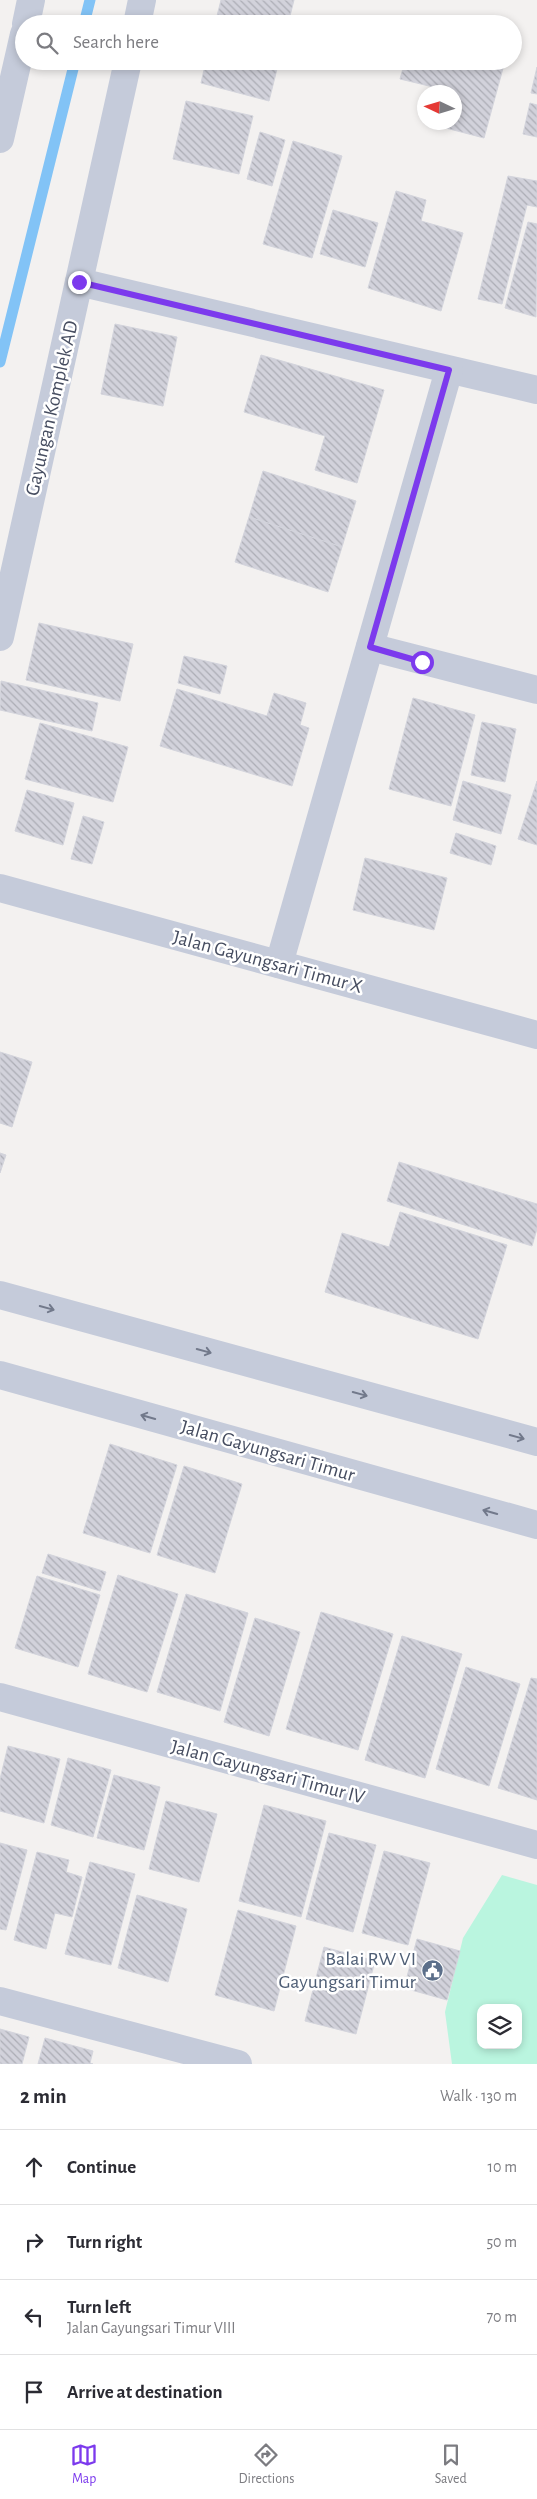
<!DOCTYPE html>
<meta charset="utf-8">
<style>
:root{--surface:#fff;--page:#f2f2f3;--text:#2b2b33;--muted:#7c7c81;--line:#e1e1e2;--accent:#7c3aed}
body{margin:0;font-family:"Alegreya Sans",sans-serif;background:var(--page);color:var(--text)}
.controls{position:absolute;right:15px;bottom:15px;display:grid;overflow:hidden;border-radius:10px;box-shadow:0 2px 8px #0003}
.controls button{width:45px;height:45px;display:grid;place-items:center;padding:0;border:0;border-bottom:1px solid var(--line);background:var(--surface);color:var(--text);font:25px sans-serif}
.compass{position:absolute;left:417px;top:85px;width:45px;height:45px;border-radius:50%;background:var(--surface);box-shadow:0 2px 8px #0003;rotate:274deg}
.stop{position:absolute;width:15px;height:15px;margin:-11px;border:4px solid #7c3aed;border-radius:50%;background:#fff}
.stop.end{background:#7c3aed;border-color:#fff;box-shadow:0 1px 5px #0008}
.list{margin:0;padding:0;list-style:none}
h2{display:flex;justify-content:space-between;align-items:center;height:65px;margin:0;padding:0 20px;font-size:21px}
h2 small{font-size:16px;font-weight:400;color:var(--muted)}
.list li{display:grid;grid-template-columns:32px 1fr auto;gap:15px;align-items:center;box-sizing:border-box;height:75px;padding:0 20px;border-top:1px solid var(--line)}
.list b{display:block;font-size:19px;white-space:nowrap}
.list p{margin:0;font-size:16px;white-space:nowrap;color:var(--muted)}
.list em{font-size:16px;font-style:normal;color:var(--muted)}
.icon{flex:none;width:28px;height:28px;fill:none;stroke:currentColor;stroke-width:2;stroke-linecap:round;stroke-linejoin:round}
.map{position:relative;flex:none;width:537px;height:2064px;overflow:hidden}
.search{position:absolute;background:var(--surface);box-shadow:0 2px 8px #0003;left:15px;right:15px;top:15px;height:55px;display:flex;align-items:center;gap:12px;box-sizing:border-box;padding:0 18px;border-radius:28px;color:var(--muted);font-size:19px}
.sheet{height:365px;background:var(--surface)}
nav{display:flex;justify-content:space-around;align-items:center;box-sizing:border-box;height:70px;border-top:1px solid var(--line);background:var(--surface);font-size:14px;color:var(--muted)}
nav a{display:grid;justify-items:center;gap:2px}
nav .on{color:var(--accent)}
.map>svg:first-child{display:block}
</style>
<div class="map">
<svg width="537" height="2064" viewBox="0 0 537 2064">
<defs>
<pattern id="building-back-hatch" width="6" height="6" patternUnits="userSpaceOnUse" patternTransform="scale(1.25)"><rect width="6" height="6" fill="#d2d2db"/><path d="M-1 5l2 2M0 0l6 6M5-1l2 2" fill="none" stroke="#acadb5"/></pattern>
</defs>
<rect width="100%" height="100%" fill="#f3f1f0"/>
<!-- grass -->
<path fill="#baf5df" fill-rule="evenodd" d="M502 1875 537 1885V2064H452L445 2012 463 1938ZM481 2008H518V2045H481Z"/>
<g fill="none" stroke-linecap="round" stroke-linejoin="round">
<!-- stream -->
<g stroke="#82c3f6" stroke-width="11">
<path d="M84 24 90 0"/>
<path d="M0 362 75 61"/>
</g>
</g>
<!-- building -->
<g fill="url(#building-back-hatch)" stroke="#d3d4dc">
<path d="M221 0H294L288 24H215Z"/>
<path d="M206 61H279L269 101 201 83Z"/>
<path d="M405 61H505L484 138 442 127 444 122H454V92L400 79Z"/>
<path d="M537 67V94L531 93Z"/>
<path d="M186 101 253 116 239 174 173 159Z"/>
<path d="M530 103 537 105V137L523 134Z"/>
<path d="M260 132 285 140 272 186 247 179Z"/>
<path d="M293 141 342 156 312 258 263 244Z"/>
<path d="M508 176 537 181V207L527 205 502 304 478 299Z"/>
<path d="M396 191 426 200 421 221 463 233 441 311 368 288Z"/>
<path d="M333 210 378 223 365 267 320 254Z"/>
<path d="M528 222 537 224 536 317 505 308Z"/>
<path d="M115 324 177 337 163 406 101 394Z"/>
<path d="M261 355 384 390 357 483 315 470 325 436 244 412Z"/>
<path d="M263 471 356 501 342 547 249 517Z"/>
<path d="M249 517 342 547 328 592 235 562Z"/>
<path d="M39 623 133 644 120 701 26 680Z"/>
<path d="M184 656 227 666 220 694 178 683Z"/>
<path d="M1 681 98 703 92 731 0 710Z"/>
<path d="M177 689 267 716 274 693 306 703 300 725 309 728 292 786 160 746Z"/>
<path d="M413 698 475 715 451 806 389 789Z"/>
<path d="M482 722 516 729 505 782 471 775Z"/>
<path d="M40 723 128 747 113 802 25 779Z"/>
<path d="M463 781 511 795 501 834 453 820Z"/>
<path d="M537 781V845L518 839Z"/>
<path d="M27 790 74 803 63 845 15 831Z"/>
<path d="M83 816 104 822 92 864 71 859Z"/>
<path d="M456 833 496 846 491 865 450 853Z"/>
<path d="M365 858 447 878 434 930 353 910Z"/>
<path d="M0 1052 32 1062 12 1127 0 1123Z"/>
<path d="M0 1153 6 1155 0 1173Z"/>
<path d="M399 1162 537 1204V1229L532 1246 387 1201Z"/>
<path d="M400 1212 507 1245 478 1339 325 1292 342 1233 389 1247Z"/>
<path d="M110 1444 177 1465 150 1553 83 1533Z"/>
<path d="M184 1466 242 1484 215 1573 157 1555Z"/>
<path d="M48 1554 106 1572 100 1591 42 1573Z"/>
<path d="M118 1575 178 1594 147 1692 88 1674Z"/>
<path d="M37 1576 100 1595 78 1667 15 1648Z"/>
<path d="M186 1594 248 1613 220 1711 157 1692Z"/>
<path d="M321 1612 393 1634 358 1750 286 1729Z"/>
<path d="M255 1618 300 1632 269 1736 224 1722Z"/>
<path d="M402 1636 462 1654 425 1778 365 1760Z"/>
<path d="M466 1667 520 1684 489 1786 436 1769Z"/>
<path d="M531 1678 537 1679V1800L498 1788Z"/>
<path d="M8 1746 60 1759 44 1823 0 1811V1779Z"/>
<path d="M68 1758 111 1770 93 1837 51 1825Z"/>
<path d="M114 1775 160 1787 144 1850 97 1838Z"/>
<path d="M166 1801 217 1814 199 1882 149 1869Z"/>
<path d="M264 1805 326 1821 301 1917 239 1901Z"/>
<path d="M329 1833 376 1845 353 1932 306 1919Z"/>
<path d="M0 1843 27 1850 6 1930 0 1929Z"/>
<path d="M384 1851 430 1863 408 1945 362 1933Z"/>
<path d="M37 1852 69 1860 66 1872 82 1877 72 1917 55 1913 46 1949 14 1940Z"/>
<path d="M90 1862 135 1874 111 1965 65 1954Z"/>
<path d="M137 1895 187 1909 168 1982 118 1968Z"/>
<path d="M238 1910 296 1926 274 2011 215 1995Z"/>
<path d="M417 1939 460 1951 447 2000 404 1988Z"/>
<path d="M324 1947 375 1961 356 2034 305 2021Z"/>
<path d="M0 2029 29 2037 22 2064H0Z"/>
<path d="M45 2038 93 2051 90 2063 93 2064H38Z"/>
</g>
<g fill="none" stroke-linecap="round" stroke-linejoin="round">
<!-- minor -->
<g stroke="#c5cbda" stroke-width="28">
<path d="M26 24 31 0"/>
<path d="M137 24 142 0"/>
<path d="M0 139 24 34"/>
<path d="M79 282 537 390"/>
<path d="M0 637 128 61"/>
<path d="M370 647 537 690"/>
<path d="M0 888 537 1035"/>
<path d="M279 964 449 370"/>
<path d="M0 1295 537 1442"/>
<path d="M0 1375 537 1525"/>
<path d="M0 1697 537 1845"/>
<path d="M0 2001 238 2064"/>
</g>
</g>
<!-- one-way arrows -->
<defs><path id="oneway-shaft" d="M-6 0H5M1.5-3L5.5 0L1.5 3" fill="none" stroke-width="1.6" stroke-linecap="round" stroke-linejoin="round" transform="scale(1.25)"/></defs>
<g stroke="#72798b">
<use href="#oneway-shaft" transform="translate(47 1308) rotate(15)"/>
<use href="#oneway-shaft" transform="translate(204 1351) rotate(15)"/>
<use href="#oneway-shaft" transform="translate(360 1394) rotate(15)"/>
<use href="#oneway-shaft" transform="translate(148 1417) rotate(-164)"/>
<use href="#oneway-shaft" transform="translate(517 1437) rotate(15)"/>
<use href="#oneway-shaft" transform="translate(490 1512) rotate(-164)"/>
</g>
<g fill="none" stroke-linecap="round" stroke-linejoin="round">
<!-- route -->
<path stroke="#7c3aed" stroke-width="6" d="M79 282 449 370 370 647 422 662"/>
</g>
<!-- icons -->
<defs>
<symbol id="civic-disc" viewBox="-11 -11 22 22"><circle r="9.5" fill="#5c6f8a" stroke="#fff"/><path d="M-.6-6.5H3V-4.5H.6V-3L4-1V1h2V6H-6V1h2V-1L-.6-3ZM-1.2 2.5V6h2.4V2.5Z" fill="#fff"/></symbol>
</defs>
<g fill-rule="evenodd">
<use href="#civic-disc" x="420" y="1958" width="25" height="25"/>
</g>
<g text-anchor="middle" stroke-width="5" stroke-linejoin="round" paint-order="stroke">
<!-- street labels -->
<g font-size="20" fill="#464d60" stroke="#fff">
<text transform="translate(51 408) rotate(-77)" y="7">Gayungan Komplek AD</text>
<text transform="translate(268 961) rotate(15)" y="7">Jalan Gayungsari Timur X</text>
<text transform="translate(268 1450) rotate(16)" y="7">Jalan Gayungsari Timur</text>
<text transform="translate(268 1771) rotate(15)" y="7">Jalan Gayungsari Timur IV</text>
</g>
<!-- service labels -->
<g font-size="20" fill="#4e5e75" stroke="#fff" text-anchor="end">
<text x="416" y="1965">Balai RW VI<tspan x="416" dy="23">Gayungsari Timur</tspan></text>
</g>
</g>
</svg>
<div class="controls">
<button><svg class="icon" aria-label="layers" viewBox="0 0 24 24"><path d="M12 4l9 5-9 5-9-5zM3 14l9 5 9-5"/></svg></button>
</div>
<svg class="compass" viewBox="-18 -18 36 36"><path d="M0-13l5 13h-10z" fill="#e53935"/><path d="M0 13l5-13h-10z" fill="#7c7c81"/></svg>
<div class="stop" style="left:422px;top:662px"></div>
<div class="stop end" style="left:79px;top:282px"></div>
<div class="search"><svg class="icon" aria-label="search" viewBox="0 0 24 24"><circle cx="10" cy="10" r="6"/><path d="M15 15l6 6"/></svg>Search here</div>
</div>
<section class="sheet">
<h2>2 min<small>Walk · 130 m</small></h2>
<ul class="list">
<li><svg class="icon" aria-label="ahead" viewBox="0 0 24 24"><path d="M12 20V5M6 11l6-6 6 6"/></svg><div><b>Continue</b></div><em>10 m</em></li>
<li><svg class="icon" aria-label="right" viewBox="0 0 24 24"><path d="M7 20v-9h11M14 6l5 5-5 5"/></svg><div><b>Turn right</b></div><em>50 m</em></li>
<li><svg class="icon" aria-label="left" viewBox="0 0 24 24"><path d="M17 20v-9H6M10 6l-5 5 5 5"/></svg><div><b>Turn left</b><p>Jalan Gayungsari Timur VIII</p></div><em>70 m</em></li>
<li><svg class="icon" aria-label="arrive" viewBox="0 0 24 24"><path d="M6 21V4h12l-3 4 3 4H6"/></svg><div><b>Arrive at destination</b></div></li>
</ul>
</section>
<nav>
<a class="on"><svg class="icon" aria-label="map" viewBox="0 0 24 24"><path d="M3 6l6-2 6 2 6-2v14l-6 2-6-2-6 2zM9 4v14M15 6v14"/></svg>Map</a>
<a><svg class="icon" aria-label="directions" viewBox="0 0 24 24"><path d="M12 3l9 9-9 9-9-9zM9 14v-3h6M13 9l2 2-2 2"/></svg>Directions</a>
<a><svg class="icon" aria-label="saved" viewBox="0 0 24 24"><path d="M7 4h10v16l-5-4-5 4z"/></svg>Saved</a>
</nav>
